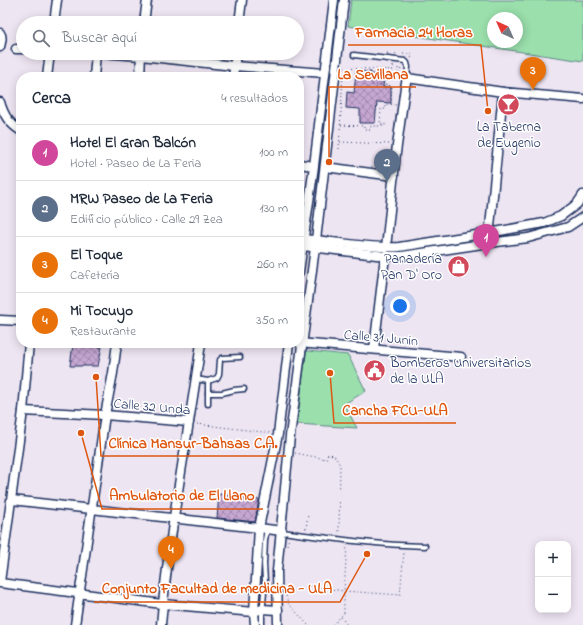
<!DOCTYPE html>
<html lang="es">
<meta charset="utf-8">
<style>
:root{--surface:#fff;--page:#f6f6f7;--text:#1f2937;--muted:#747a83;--line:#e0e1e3;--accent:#d1495b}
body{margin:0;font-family:"Indie Flower",sans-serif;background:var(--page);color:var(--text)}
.controls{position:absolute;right:12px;bottom:12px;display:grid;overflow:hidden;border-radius:8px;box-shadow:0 2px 10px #0003}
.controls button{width:36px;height:36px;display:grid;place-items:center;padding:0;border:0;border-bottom:1px solid var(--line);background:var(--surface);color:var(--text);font:20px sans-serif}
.compass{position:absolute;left:487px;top:12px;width:36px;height:36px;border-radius:50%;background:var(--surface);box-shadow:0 2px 10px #0003;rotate:315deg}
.you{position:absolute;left:400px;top:306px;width:14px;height:14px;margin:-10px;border:3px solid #fff;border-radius:50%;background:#1a73e8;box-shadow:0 0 0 6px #1a73e833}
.badge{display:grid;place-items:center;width:26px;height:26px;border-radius:50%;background:var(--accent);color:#fff;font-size:13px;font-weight:700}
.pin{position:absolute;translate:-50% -33px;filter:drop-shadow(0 1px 2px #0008)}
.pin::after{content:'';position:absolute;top:21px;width:14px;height:12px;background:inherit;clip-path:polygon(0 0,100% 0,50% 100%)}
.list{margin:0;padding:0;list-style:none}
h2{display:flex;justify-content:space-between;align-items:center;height:52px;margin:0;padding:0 16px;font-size:17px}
h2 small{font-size:13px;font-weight:400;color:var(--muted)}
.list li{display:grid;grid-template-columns:26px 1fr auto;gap:12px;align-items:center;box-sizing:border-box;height:56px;padding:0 16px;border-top:1px solid var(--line)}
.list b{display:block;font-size:15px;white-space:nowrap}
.list p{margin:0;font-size:13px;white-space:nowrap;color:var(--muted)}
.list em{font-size:13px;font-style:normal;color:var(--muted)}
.icon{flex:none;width:22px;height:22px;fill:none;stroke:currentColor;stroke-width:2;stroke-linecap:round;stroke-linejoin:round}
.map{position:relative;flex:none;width:583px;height:625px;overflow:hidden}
.search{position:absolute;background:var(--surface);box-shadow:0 2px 10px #0003;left:16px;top:16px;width:288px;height:44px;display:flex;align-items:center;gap:10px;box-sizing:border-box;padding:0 14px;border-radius:22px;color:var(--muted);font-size:15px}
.panel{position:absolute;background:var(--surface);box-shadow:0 2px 10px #0003;left:16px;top:72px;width:288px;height:276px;border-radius:16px}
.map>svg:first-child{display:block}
</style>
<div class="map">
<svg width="583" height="625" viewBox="0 0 583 625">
<defs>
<pattern id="building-cross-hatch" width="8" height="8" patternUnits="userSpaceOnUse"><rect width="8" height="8" fill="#c6a7d2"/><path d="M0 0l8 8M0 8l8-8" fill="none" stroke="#a088ae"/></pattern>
</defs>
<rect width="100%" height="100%" fill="#eee5f2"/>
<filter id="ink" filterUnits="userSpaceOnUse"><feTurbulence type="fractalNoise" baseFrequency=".025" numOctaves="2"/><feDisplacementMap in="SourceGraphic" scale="8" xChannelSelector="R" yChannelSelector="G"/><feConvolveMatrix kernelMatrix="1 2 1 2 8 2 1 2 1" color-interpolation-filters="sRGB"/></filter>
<g filter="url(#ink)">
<!-- garden -->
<g fill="#9adfac" stroke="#5a8785" fill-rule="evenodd">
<path d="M351 0H583V61L348 26ZM493 18H517V42H493Z"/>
<path d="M308 351 348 355 366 391 344 404 357 428 297 424 306 353Z"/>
</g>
<!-- building -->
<g fill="url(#building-cross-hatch)" stroke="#1b2f5e">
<path d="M356 71 371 72V74L384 75 383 87H391V103L377 102 375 123H360V109L346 108 347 92 354 93Z"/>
<path d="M73 344 102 347 98 366H70Z"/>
<path d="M219 494 259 500 255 522 217 518Z"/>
</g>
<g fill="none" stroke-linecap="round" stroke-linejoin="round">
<defs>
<g id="service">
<path d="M354 55 405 61 407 63 408 67 407 78"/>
<path d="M196 379 208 381 217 378 219 374 220 360 222 358 240 357"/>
<path d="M208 393H222L234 390 244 389"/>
<path d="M208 404V381"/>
<path d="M282 532 290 533C335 539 380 545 425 546"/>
<path d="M262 625V615L265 581 264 564 265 540 267 529"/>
</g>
<g id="minor">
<path d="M54 23 57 0"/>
<path d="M144 23 147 0"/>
<path d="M239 23 242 0"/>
<path d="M0 33C3 37 1 42 0 47"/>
<path d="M16 49H23"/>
<path d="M100 53 141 56 234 66 325 73"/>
<path d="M47 77 50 53"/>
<path d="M94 77 96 53"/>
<path d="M140 77 141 53"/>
<path d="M233 77 236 53"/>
<path d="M0 102C4 116 9 123 21 131"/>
<path d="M299 164 314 166"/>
<path d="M325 167 394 176"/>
<path d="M489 237 503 92"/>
<path d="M299 239C332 240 366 249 399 247L489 233 544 223 561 216 577 204 583 195"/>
<path d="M303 246 385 256H402L489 243 528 238 568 227 583 217"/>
<path d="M386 248 396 153 405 87 407 78 503 92 583 99"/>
<path d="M299 272 314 166 334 0"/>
<path d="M0 320 21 321"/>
<path d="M299 343 461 357"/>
<path d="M374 349 385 256"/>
<path d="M23 411 105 415 189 422"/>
<path d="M12 500 259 528 282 531"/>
<path d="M0 582 23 411 29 343"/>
<path d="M0 583 162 604 254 612 262 609 278 610"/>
<path d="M75 625 105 415 113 373 117 343"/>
<path d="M161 625C169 530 188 437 201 343"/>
<path d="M255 625 254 612 259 528 278 434 289 343"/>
<path d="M278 625 277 571 290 436 316 240 344 0"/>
</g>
</defs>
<!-- service casing -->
<use href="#service" stroke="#1b2f5e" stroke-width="7"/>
<!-- minor casing -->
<use href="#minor" stroke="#1b2f5e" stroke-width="11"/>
<!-- path -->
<g stroke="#1b2f5e" stroke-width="1" stroke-dasharray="1 3" stroke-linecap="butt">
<path d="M387 53 398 54"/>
<path d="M403 54H412L411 59"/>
<path d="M344 68 393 70V66"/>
<path d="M371 74H372V85H383L384 76 383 75 378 74V73"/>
<path d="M400 74 401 67"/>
<path d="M391 104 392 86 386 85V75H398V67"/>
<path d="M341 125 364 126V130H370L371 126H385V124H380L381 109H386V104L396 105"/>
<path d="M340 142 389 144"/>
<path d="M339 149 343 74"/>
<path d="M197 424 271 433"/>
<path d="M295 453 326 459 328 454 334 455 340 465 339 533"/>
<path d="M306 529 308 514"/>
<path d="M287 545 289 538"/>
<path d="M309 586 344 591 400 595 404 551"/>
<path d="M285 592 288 603 308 625"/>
<path d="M341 617 347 625"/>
<path d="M333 625 344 613V591L347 545"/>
</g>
<!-- service -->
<use href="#service" stroke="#fff" stroke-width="4"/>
<!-- minor -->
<use href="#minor" stroke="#fff" stroke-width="8"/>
</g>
</g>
<!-- icons -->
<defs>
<symbol id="bar-disc" viewBox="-11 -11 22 22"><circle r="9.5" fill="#d1495b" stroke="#fff"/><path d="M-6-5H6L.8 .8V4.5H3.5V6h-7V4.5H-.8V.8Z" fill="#fff"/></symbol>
<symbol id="shop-disc" viewBox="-11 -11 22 22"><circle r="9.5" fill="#d1495b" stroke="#fff"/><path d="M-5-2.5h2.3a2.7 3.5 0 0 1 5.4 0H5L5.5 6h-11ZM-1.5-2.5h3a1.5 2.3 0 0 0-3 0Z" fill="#fff"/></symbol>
<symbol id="civic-disc" viewBox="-11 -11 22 22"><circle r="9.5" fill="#d1495b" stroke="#fff"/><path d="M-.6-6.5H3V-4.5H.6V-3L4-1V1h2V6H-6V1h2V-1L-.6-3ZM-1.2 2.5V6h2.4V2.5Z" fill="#fff"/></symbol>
</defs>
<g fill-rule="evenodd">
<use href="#bar-disc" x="496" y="92" width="25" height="25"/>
<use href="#shop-disc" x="446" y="254" width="25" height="25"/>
<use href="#civic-disc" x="362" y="358" width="25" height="25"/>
</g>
<g text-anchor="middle" stroke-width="3" stroke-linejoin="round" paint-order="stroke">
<!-- poi labels -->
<g font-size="14" fill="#1b2f5e" stroke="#fff">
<text x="509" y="131">La Taberna<tspan x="509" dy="16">de Eugenio</tspan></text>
<text x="442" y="263" text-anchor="end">Panadería<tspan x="442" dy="16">Pan D' Oro</tspan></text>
<text x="390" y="367" text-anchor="start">Bomberos Universitarios<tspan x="390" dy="16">de la ULA</tspan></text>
</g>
<!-- street labels -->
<g font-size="14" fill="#1b2f5e" stroke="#fff">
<text transform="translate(381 337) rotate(5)" y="5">Calle 31 Junin</text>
<text transform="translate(152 406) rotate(5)" y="5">Calle 32 Unda</text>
</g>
</g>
<!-- callouts -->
<path fill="none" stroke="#de5710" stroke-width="1.5" d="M488 111L481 45H348M329 162L329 87H416M330 373L334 423H456M96 377L101 456H286M81 433L102 509H263M367 554L340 602H94"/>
<g fill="#de5710" stroke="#fff" stroke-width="1.5">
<circle cx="488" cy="111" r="4"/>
<circle cx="329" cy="162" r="4"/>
<circle cx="330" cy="373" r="4"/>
<circle cx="96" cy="377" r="4"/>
<circle cx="81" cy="433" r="4"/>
<circle cx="367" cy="554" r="4"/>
</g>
<g font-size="15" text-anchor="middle" font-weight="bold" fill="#de5710" stroke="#fff" stroke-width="3" stroke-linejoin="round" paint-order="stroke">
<text x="414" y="37">Farmacia 24 Horas</text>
<text x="373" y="79">La Sevillana</text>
<text x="395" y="415">Cancha FCU-ULA</text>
<text x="193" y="448">Clínica Mansur-Bahsas C.A.</text>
<text x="182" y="500">Ambulatorio de El Llano</text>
<text x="217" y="593">Conjunto Facultad de medicina - ULA</text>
</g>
</svg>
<div class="controls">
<button>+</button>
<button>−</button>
</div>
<svg class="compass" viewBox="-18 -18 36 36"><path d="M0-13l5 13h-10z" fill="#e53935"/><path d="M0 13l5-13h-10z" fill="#747a83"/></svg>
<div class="you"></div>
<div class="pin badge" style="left:486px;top:257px;background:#d1479c">1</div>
<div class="pin badge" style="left:387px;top:182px;background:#5c6f8a">2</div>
<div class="pin badge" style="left:533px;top:90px;background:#e8710a">3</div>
<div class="pin badge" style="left:171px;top:569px;background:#e8710a">4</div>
<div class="search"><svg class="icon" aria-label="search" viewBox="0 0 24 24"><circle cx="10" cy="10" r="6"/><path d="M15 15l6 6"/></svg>Buscar aquí</div>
<section class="panel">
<h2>Cerca<small>4 resultados</small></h2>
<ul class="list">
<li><span class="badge" style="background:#d1479c">1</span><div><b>Hotel El Gran Balcón</b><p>Hotel · Paseo de La Feria</p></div><em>100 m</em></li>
<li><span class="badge" style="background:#5c6f8a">2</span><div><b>MRW Paseo de La Feria</b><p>Edificio público · Calle 29 Zea</p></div><em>130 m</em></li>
<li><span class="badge" style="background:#e8710a">3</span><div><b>El Toque</b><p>Cafetería</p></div><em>260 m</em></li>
<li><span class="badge" style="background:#e8710a">4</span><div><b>Mi Tocuyo</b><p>Restaurante</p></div><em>350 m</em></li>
</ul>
</section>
</div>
